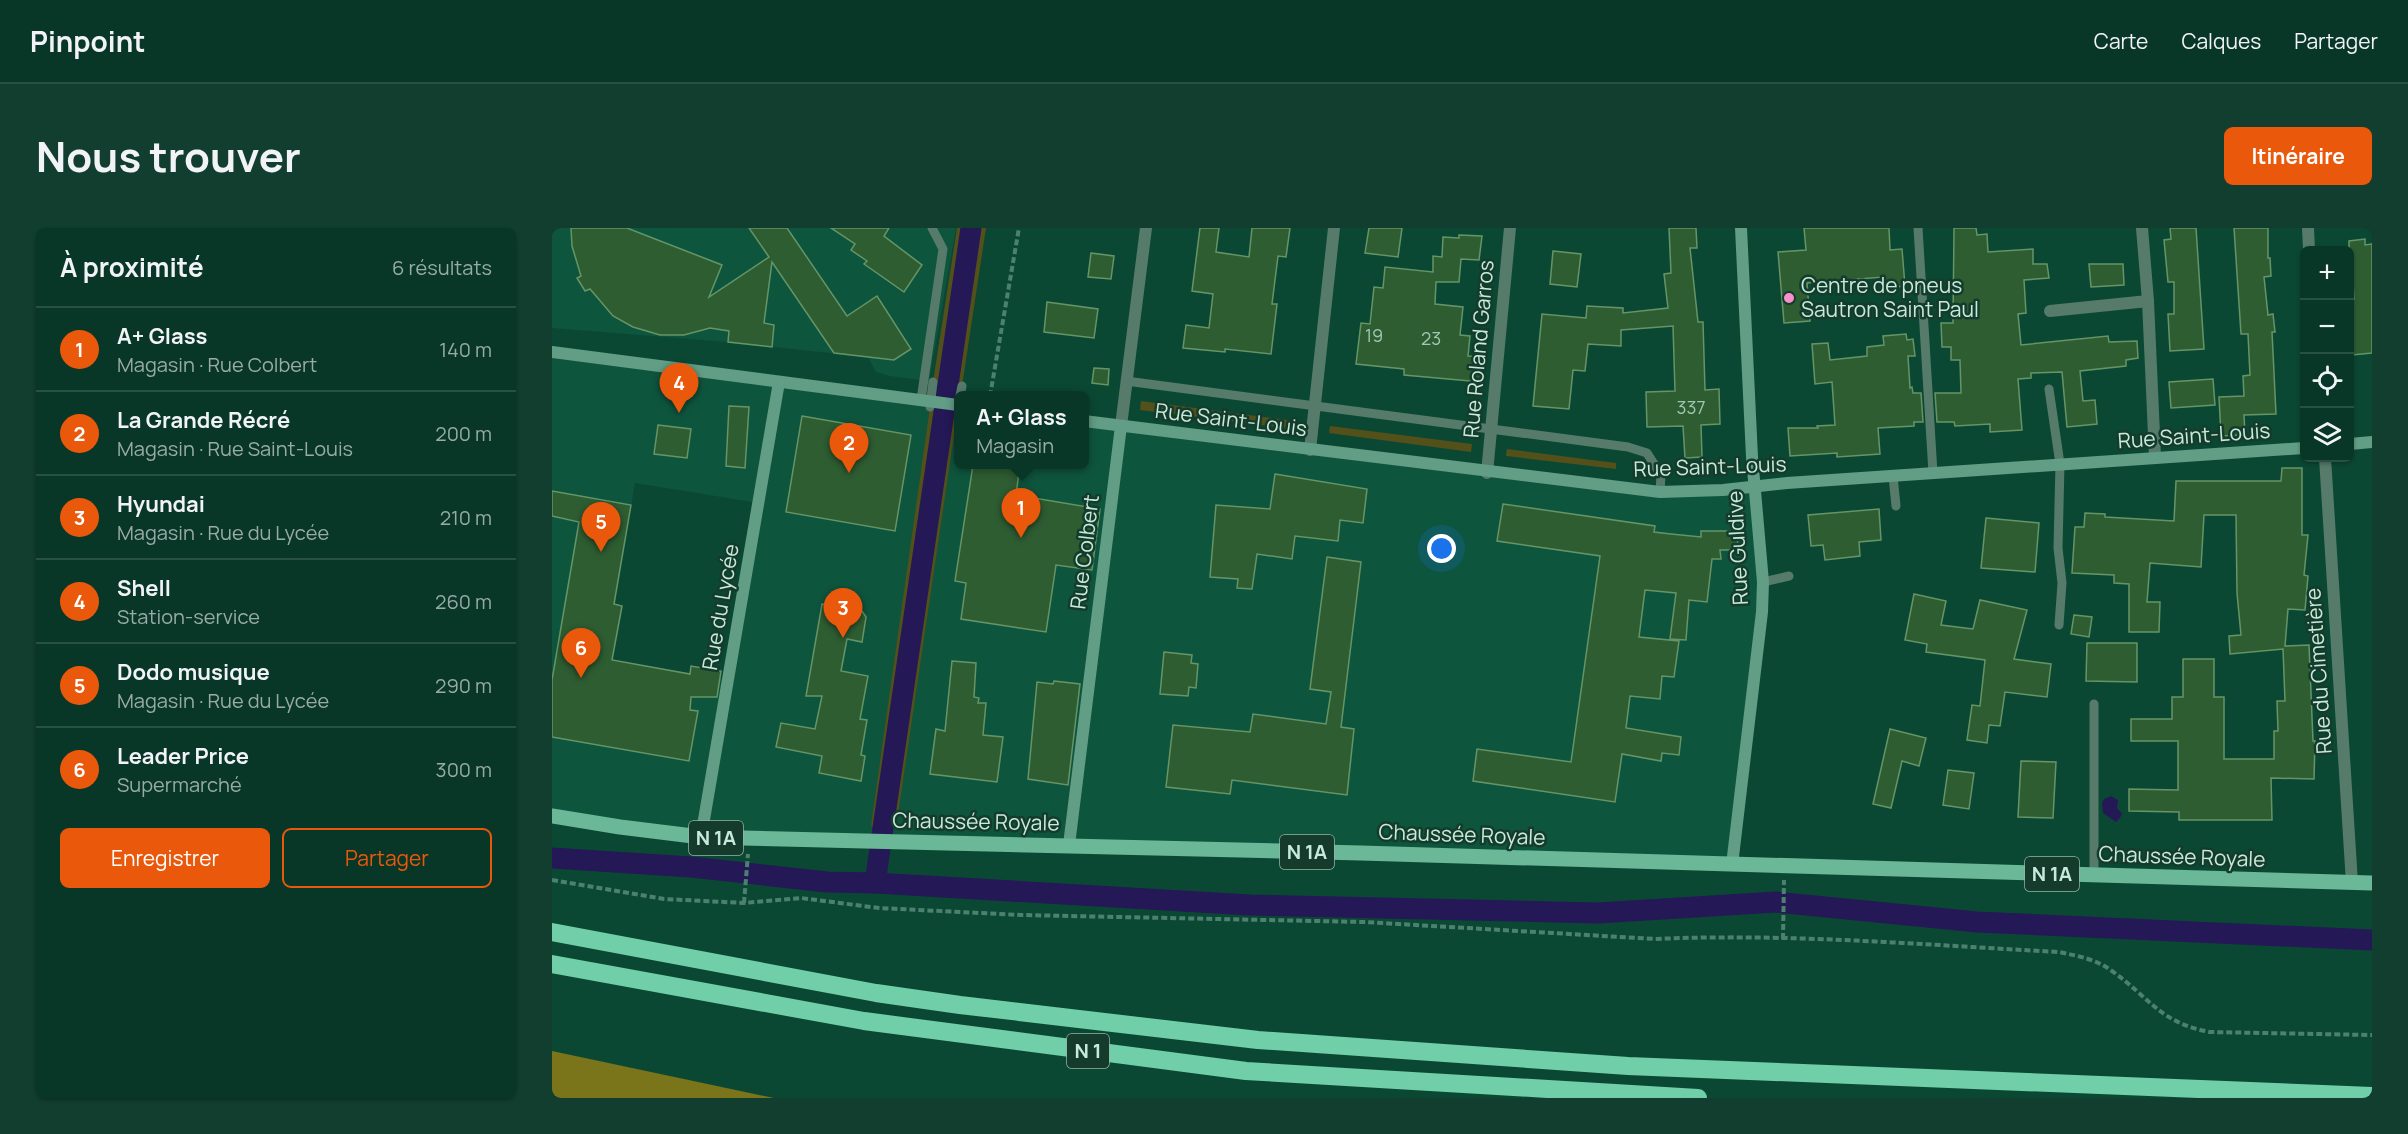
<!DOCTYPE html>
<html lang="fr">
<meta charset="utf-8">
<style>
:root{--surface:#083627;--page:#113e2f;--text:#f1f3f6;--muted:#98aba7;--line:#295044;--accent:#ea580c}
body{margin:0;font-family:Manrope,sans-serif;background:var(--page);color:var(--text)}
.controls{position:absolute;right:18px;top:18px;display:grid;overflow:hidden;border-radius:9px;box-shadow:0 2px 4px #0004}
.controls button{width:54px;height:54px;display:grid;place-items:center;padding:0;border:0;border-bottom:2px solid var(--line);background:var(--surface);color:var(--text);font:30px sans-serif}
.you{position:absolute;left:890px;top:321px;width:21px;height:21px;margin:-15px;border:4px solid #fff;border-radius:50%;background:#1a73e8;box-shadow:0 0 0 9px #1a73e833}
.badge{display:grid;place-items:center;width:39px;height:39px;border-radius:50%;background:var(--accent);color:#fff;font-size:20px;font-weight:700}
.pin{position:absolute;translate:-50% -50px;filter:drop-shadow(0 2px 3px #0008)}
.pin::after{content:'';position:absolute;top:32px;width:21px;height:18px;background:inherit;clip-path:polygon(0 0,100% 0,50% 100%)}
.popup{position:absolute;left:402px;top:163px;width:135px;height:78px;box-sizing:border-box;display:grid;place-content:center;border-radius:9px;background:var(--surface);filter:drop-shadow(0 2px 4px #0005);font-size:20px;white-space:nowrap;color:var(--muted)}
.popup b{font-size:22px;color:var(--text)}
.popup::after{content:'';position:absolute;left:50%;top:100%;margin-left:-12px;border:12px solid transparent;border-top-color:var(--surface)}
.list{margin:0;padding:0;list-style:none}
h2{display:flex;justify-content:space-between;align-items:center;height:78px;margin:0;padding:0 24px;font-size:26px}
h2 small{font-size:20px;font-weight:400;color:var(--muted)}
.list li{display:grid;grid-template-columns:39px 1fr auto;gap:18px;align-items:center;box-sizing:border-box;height:84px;padding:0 24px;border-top:2px solid var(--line)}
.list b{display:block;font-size:22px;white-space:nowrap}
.list p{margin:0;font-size:20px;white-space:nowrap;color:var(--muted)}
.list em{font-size:20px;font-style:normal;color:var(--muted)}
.actions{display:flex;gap:12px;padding:18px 24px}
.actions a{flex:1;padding:14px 0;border:2px solid var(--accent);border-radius:9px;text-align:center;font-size:21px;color:var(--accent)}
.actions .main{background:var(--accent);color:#fff}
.icon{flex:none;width:33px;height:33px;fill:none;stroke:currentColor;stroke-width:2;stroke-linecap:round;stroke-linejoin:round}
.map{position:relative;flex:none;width:1820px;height:870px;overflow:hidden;border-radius:9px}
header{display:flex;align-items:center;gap:36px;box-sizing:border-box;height:84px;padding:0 30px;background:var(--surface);border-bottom:2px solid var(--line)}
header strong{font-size:28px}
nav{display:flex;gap:33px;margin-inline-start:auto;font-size:21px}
.intro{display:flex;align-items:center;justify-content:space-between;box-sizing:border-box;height:144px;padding:0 36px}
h1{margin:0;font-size:42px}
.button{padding:15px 27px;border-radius:9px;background:var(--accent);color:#fff;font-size:21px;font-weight:700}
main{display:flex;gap:36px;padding:0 36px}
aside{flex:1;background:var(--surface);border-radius:9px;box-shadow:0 2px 4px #0004}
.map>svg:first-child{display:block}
</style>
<header>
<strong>Pinpoint</strong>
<nav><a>Carte</a><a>Calques</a><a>Partager</a></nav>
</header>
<div class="intro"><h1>Nous trouver</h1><a class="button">Itinéraire</a></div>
<main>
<aside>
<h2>À proximité<small>6 résultats</small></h2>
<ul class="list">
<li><span class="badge">1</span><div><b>A+ Glass</b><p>Magasin · Rue Colbert</p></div><em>140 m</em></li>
<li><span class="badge">2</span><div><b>La Grande Récré</b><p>Magasin · Rue Saint-Louis</p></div><em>200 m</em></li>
<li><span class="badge">3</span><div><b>Hyundai</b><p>Magasin · Rue du Lycée</p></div><em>210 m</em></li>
<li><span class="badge">4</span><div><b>Shell</b><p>Station-service</p></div><em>260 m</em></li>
<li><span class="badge">5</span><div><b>Dodo musique</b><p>Magasin · Rue du Lycée</p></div><em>290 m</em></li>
<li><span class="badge">6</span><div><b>Leader Price</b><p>Supermarché</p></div><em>300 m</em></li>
</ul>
<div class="actions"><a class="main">Enregistrer</a><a>Partager</a></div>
</aside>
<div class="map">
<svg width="1820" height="870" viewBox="0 0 1820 870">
<rect width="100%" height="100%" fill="#0b4834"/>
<!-- built -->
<g fill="#0e553e" fill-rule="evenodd">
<path d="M0 0H404L377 153 338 148 324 144 316 129 176 114 0 100Z"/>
<path d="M0 124 406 177V236H532V193L1091 264 1203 259 1211 354 1180 637 149 609 0 588ZM83 255 207 275 176 452 60 432 70 378 62 376Z"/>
</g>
<!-- green -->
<g fill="#53501a">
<path d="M405 0H434L410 158 381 154Z"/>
<path d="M589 173 743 193 742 201 588 182Z"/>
<path d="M378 179 390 194 405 187 344 600 319 598Z"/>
<path d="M778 198 920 216 919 224 777 205Z"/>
<path d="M955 221 1064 235V241L954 228Z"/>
</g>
<!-- forest -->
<path fill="#7a741a" d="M0 823 222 870H0Z"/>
<!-- water -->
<path fill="#241856" d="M1559 568 1566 572 1565 580 1570 586 1568 590 1564 594 1551 585 1550 575 1552 571Z"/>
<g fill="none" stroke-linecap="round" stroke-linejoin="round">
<!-- canal -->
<g stroke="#241856" stroke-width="21">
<path d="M0 630 139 639 275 654 323 655 698 677 1046 685 1224 674 1425 694 1820 712"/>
<path d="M323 655 419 0"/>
</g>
</g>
<!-- building -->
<g fill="#2e5d32" stroke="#659567" stroke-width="1.5">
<path d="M19 0H75L170 37 157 69 217 29 197 0H235L295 88 325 68 359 121 342 132 282 125 220 34 212 95 222 97 220 119 176 114 177 103 158 100 132 107H108L81 99 61 88 38 61 33 63 25 50 29 48 20 18Z"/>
<path d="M279 0H337L332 8 370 37 352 64 312 36 315 33 299 22 303 16Z"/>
<path d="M648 0H667L664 24 697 29 700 0H738L734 29 726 28 720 76H725L719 126 673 121V124L631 120 634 97 657 100 661 66 640 63Z"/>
<path d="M817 0H850L846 29 813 25Z"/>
<path d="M1117 0H1144L1145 20H1138L1146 94H1151L1153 162 1167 161 1168 196 1149 197 1150 229 1133 230 1131 198 1095 199 1094 164 1123 163 1121 98 1069 102V118L1036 116 1033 143 1021 142 1017 181 981 178 990 86 1034 90 1035 78 1071 80V85L1116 80 1112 46 1119 45Z"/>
<path d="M1252 0H1337L1338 22 1350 21 1353 58 1333 60 1332 49 1255 55 1258 93 1232 95 1226 24 1254 22Z"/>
<path d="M1402 0H1424L1425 7 1435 6 1436 24 1481 21V36H1495L1497 50 1472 52 1474 85 1466 86 1469 117 1556 108 1557 114 1585 113 1586 130 1574 132V138L1528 143 1531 173 1543 172 1545 196 1515 199 1510 144 1479 145V150L1466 151 1470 202 1438 204V196L1403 198 1402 194H1385L1383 165H1409L1408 132H1399V119H1390L1389 95H1401Z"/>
<path d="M1618 0H1644L1652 121 1618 123 1616 86H1622V54H1616L1612 12 1619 11Z"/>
<path d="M1682 0H1716V30H1718L1719 48 1712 49 1716 87 1721 86 1723 104H1720L1724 186 1692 187 1693 207 1669 208 1667 169 1692 168 1691 148 1698 147 1696 106H1689Z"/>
<path d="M907 7 930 8 927 32 909 31 907 54H884L883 76 911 79 908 107 918 108 916 128 931 129 929 154 852 147V141L804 136 809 95 818 96 822 59 831 60 833 39 881 44V28L890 29 891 9 907 10Z"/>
<path d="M1813 11V17L1820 16V125L1800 127 1797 71H1802L1800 38H1797V13Z"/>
<path d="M1001 23 1029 26 1025 59 998 56Z"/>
<path d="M539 25 562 28 559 51 536 49Z"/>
<path d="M1537 36H1571L1572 57 1539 59Z"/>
<path d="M495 74 546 81 542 110 492 104Z"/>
<path d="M1354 106 1355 112 1361 111 1363 128H1356L1358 160 1360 159 1361 165H1369L1371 194H1362V198L1326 200 1328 226 1285 229V225L1238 228 1236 200H1266L1265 198 1283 197 1280 154 1263 156 1260 116 1276 115 1278 132 1315 128V119L1332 117 1331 108Z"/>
<path d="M542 140 557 141 556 157 540 155Z"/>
<path d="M1661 151 1663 177 1619 180 1617 154Z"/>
<path d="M177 178 197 179 193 240 174 238Z"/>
<path d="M250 188 359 207 343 303 234 284Z"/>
<path d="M106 197 139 201 135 230 102 226Z"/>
<path d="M421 237H468L464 267 548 281 540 342 504 337 494 404 409 391 414 355 403 353Z"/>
<path d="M1730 240H1750V307H1756L1752 347 1756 348 1753 382 1736 381 1733 418 1757 417 1761 513H1763L1762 551 1719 550 1720 592H1627V584L1577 583V561L1626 562V513H1579V491H1620V469H1631V431H1662V469H1672V531H1722V503H1726L1725 473H1733L1731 421 1678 426 1677 408 1689 407 1685 365 1684 287H1652L1649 339 1598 335 1595 374H1608L1607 404H1577V356L1562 355V347L1520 345 1523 299H1532L1533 285 1553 286V289L1622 293 1624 253H1729Z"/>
<path d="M723 246 815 261 811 295 788 292 786 313 743 308 740 331 705 326 700 361 685 360 686 351 658 349 664 277 718 281Z"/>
<path d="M0 263 79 277 62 376 70 378 60 432 138 446 139 438 169 443 165 469H139L138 482 146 483 137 533 0 509V452L27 294 0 288Z"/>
<path d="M951 276 1103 298 1102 304 1119 306 1149 309V303H1185L1186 322H1168L1169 331H1160L1155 374 1137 372 1134 412 1118 411 1124 365 1093 362 1087 409 1127 413 1122 449 1110 448 1108 471 1078 468 1074 500 1129 509 1127 527 1110 525 1109 533 1070 526 1063 574 921 553 925 521 1019 534 1048 328 945 313Z"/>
<path d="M1327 281 1329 312 1307 314 1308 328 1273 332 1271 317 1259 318 1256 287Z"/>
<path d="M1434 290 1487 295 1483 344 1429 340Z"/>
<path d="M775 329 809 334 789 499 802 501 795 567 680 552 678 566 614 559 621 497 698 504 701 486 774 496 779 464 758 461Z"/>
<path d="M1362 366 1394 373 1389 397 1421 401 1428 372 1475 382 1462 431 1499 436 1495 469 1453 464 1448 498 1437 497 1435 515 1415 512 1420 477 1428 478 1433 432 1374 424 1375 416 1353 412Z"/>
<path d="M270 376 310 383 314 389 310 414 295 411 289 443 316 448 308 491 315 492 309 527 313 528 309 553 267 545 270 528 224 519 229 495 263 501 270 468H254Z"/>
<path d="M1522 387 1540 389 1537 409 1519 406Z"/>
<path d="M1535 415H1585V454L1534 453Z"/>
<path d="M612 424 640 427 639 435 646 436 644 460 637 459 636 468 608 466Z"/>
<path d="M400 433 424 435 422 469 427 470 426 475H434L431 507 451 509 445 554 378 546 384 501 393 503Z"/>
<path d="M502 453 528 456 516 557 476 551 485 454 501 456Z"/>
<path d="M1338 501 1374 510 1367 538 1350 533 1339 580 1321 576Z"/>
<path d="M1469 533 1504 534 1501 590 1466 589Z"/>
<path d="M1396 542 1422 545 1417 581 1391 577Z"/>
</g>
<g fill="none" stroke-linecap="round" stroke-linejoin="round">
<!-- path -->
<g stroke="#4d816f" stroke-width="4" stroke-dasharray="6 3" stroke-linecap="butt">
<path d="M438 168 467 0"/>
<path d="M0 652 112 671 192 675 249 670 327 680 469 687 812 694 1103 711C1237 705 1373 717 1507 724 1526 728 1544 731 1560 743 1598 770 1608 795 1658 804L1820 807"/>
<path d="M192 675 196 626"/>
<path d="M1231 711 1232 652"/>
</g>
<!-- lane -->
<g stroke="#577b6b" stroke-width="9">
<path d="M1366 0 1381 245"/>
<path d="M574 153 1076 219 1095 225 1109 247 1108 264"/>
<path d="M1497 161 1508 236 1506 320 1510 355 1507 397"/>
<path d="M408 168 410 158"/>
<path d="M369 172 391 21 380 0"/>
<path d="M378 179 381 154"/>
<path d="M1341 248 1344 278"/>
<path d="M1211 354 1237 348"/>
<path d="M1542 648V476"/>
</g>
<!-- street -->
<g stroke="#577b6b" stroke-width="12">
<path d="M1590 0 1596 73 1603 229"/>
<path d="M1756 0 1757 22"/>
<path d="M1498 83 1596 73"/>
<path d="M569 198 594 0"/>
<path d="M758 222 782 0"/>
<path d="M1773 230 1800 655"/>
<path d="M935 245 958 0"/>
</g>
<!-- secondary -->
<g stroke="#629d85" stroke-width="12">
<path d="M0 124 406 177"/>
<path d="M532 193 1108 264 1171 262 1235 255 1752 220"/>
<path d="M1798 216 1820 214"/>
<path d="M149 609 227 154"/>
<path d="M517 617 569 198"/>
<path d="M1180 637 1210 384 1211 354 1200 229 1189 0"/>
</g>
<!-- primary -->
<path stroke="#6ab898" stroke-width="15" d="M0 588 68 599 149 609 809 625 1820 655"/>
<!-- highway -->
<g stroke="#70cfa9" stroke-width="18">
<path d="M0 704 324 765 408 777 706 812 1076 838 1820 868"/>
<path d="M0 736 312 793 694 843 1146 870"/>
</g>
</g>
<!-- markers -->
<circle fill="#f890cb" stroke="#143b2c" stroke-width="2" cx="1237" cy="70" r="6"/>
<g text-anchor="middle" stroke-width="5" stroke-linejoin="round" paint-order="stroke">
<!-- number labels -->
<g font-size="18" fill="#a1c7b0">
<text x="822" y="114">19</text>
<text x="879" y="117">23</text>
<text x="1139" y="186">337</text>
</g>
<!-- shield labels -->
<g fill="#143b2c" stroke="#91b6a6" stroke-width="1.5">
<rect x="137" y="593" width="54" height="34" rx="4.5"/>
<rect x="728" y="607" width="54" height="34" rx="4.5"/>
<rect x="1473" y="629" width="54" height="34" rx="4.5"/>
<rect x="515" y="806" width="42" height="34" rx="4.5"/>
</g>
<g font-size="20" font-weight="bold" fill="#c7eada">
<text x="164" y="617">N 1A</text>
<text x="755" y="631">N 1A</text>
<text x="1500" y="653">N 1A</text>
<text x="536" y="830">N 1</text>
</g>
<!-- poi labels -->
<g font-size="21" fill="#c7eada" stroke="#143b2c" text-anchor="start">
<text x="1249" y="65">Centre de pneus<tspan x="1249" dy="24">Sautron Saint Paul</tspan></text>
</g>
<!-- street labels -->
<g font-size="21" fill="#c7eada" stroke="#143b2c">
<text transform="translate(927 121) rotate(-85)" y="7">Rue Roland Garros</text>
<text transform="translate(679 192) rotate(7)" y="7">Rue Saint-Louis</text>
<text transform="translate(1642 208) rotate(-4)" y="7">Rue Saint-Louis</text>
<text transform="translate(1158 239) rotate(-2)" y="7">Rue Saint-Louis</text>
<text transform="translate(1186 320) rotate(-93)" y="7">Rue Guldive</text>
<text transform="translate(533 324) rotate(-83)" y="7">Rue Colbert</text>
<text transform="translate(169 379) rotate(-80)" y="7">Rue du Lycée</text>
<text transform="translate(1767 443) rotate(-94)" y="7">Rue du Cimetière</text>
<text transform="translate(424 594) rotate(1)" y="7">Chaussée Royale</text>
<text transform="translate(910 607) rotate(2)" y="7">Chaussée Royale</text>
<text transform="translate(1630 629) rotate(2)" y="7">Chaussée Royale</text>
</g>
</g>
</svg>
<div class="controls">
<button>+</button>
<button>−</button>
<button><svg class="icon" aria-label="locate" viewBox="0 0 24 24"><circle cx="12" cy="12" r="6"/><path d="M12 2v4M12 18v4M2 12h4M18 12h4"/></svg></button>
<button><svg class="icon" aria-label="layers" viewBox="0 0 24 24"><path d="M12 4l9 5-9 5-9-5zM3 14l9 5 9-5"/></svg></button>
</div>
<div class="you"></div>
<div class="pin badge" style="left:469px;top:310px">1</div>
<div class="popup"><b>A+ Glass</b>Magasin</div>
<div class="pin badge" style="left:297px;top:245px">2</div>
<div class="pin badge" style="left:291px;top:410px">3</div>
<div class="pin badge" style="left:127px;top:185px">4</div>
<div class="pin badge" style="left:49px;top:324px">5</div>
<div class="pin badge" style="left:29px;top:450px">6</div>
</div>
</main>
